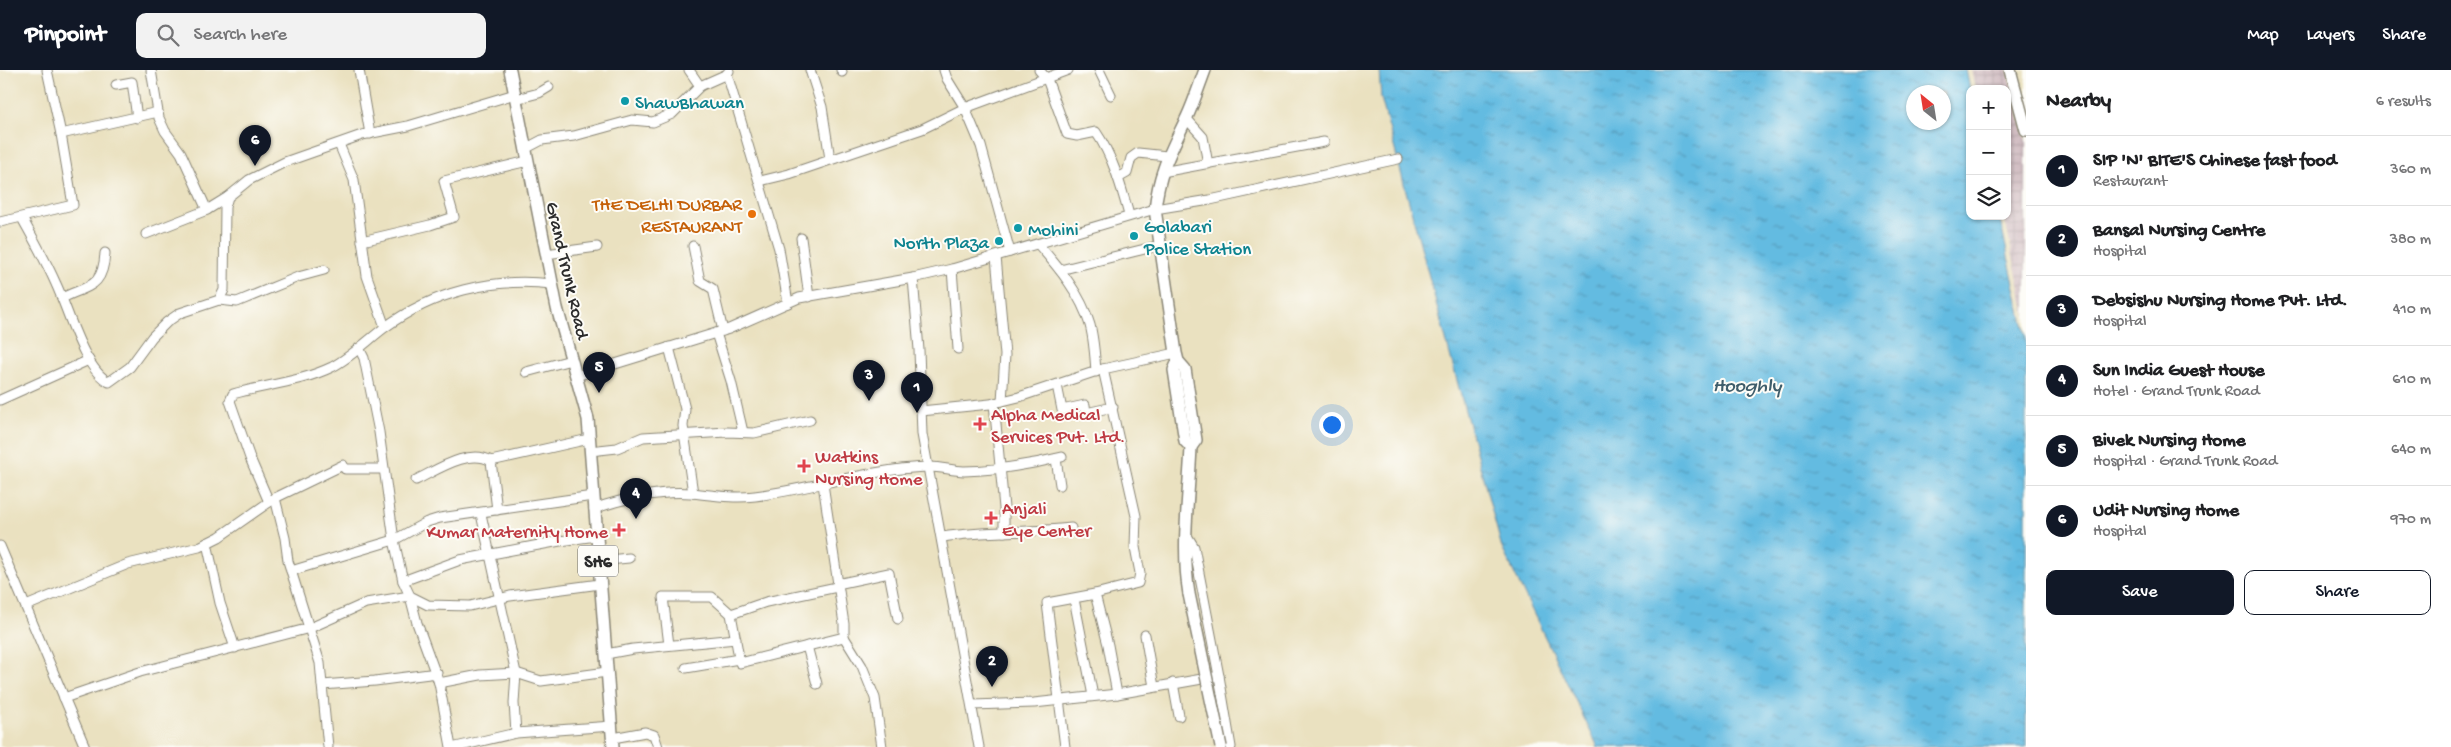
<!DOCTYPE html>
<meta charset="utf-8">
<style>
:root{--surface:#fff;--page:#f2f2f2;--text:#202124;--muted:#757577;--line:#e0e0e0;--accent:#111827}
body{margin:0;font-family:"Gochi Hand",sans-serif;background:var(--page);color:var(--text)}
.controls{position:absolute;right:15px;top:15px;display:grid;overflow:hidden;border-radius:10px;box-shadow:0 1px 4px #0004}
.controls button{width:45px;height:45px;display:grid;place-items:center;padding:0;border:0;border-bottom:1px solid var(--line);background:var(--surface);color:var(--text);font:25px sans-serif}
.compass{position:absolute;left:1906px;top:15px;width:45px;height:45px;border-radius:50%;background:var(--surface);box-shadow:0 1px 4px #0004;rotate:330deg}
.you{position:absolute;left:1331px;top:354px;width:18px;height:18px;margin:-12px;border:4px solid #fff;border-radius:50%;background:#1a73e8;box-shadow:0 0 0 8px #1a73e833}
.badge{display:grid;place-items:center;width:32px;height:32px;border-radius:50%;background:var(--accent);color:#fff;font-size:16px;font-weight:700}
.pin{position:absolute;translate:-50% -41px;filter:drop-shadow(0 1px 2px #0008)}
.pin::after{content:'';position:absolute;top:26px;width:18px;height:15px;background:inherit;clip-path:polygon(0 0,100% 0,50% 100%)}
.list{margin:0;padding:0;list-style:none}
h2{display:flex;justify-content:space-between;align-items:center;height:65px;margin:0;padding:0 20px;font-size:21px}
h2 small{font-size:16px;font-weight:400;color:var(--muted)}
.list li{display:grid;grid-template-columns:32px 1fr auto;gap:15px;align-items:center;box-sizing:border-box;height:70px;padding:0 20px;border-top:1px solid var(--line)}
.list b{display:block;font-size:19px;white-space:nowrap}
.list p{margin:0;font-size:16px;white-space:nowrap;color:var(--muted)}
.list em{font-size:16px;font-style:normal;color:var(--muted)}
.actions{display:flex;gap:10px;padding:15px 20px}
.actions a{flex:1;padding:11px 0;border:1px solid var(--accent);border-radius:10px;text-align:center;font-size:18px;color:var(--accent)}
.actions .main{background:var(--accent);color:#fff}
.icon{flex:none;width:28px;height:28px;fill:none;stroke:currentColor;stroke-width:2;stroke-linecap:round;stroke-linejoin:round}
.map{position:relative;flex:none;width:2026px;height:677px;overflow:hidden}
header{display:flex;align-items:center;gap:30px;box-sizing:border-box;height:70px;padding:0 25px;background:var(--accent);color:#fff}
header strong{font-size:24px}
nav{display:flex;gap:28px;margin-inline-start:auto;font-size:18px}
.search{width:350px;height:45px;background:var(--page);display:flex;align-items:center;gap:12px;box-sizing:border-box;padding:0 18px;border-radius:10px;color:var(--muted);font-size:19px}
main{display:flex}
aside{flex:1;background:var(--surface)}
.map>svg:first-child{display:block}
</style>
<header>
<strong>Pinpoint</strong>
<div class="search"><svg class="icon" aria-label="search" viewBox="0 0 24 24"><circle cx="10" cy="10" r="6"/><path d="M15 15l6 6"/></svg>Search here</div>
<nav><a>Map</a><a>Layers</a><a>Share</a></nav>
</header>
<main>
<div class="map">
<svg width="2026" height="677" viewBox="0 0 2026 677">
<defs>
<pattern id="industrial-grid" width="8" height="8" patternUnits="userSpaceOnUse" patternTransform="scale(1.25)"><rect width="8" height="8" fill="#d2bec3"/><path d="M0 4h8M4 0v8" fill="none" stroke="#b4a3a8"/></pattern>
<pattern id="water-ripples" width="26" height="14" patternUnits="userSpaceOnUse" patternTransform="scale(1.25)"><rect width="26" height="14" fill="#64bbe1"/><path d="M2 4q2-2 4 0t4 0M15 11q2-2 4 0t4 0" fill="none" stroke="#5398b7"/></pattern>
</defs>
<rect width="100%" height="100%" fill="#fdfcf7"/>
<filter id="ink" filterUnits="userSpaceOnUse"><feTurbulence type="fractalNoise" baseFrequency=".02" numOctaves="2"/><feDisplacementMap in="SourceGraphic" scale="10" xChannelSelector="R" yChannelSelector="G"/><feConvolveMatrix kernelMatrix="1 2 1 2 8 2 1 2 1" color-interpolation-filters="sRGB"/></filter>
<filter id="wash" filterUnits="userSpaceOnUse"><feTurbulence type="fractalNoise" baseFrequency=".0096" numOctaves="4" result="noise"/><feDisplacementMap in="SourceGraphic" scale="20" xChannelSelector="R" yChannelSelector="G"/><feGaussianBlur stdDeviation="1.12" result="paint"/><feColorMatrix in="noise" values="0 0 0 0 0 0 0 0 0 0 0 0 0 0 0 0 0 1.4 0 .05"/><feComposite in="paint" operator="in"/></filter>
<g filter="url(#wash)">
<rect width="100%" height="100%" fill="#eae1c0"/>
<!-- industrial -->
<path fill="url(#industrial-grid)" d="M1971 0H2008L2026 71V246L2004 146H2007V19H1975Z"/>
<!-- water -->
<path fill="url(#water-ripples)" stroke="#487386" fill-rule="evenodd" d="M1379 0H1966L1970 19V146H1999L2026 267V677H1598L1502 478 1381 28ZM1914 22H1944V52H1914Z"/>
</g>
<g filter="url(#ink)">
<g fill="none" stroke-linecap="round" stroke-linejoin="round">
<defs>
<g id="minor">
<path d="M151 0 159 48 165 61 181 83 207 140"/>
<path d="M359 0 370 64"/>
<path d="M689 0 700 16 727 4 729 1"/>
<path d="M810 0 822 37 830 89"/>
<path d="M841 0 842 2"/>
<path d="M944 0 947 9 965 38 981 76 1010 182"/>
<path d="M1039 0 1047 9 1067 64 1077 66 1096 62C1113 87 1121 116 1129 145"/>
<path d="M1099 0 1111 25"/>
<path d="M727 4 779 179 788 233"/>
<path d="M116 15 132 12 137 48"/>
<path d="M516 29 539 23 549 17"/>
<path d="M1186 48 1203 67 1208 94"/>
<path d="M61 64 158 42"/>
<path d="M339 74 354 110 367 206 385 257"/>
<path d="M525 79 542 70 574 66 632 50 653 52 672 44 700 16"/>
<path d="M1162 102 1324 72"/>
<path d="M1118 108 1127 103 1131 88 1138 83 1167 86"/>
<path d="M760 111 789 104 922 59 965 38 1068 0"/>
<path d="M22 148C34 170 46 191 56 214 68 239 84 300 109 312L130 297 152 267 167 252 180 243 219 230 224 220 225 137 228 127 249 110 285 92 362 65 408 56 515 24"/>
<path d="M0 152 73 135 61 64 47 0"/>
<path d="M146 164 207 140 228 127"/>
<path d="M801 168 809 227"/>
<path d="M362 171 430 155 454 147 444 111 528 91"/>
<path d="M1038 174C1059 198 1081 224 1090 255 1094 270 1095 286 1096 302"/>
<path d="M693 176 700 211 713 219 723 261"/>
<path d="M546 184 597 177"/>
<path d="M996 187 1005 285 1002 331"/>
<path d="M952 199 958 279"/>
<path d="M1060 200 1161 175"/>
<path d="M913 208 919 280 922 364 979 677"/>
<path d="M62 228C89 215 103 218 105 183"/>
<path d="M219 230 237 232 298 207 324 200"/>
<path d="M716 263 731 311 743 362"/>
<path d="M669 277 685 339 683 356 693 423"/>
<path d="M359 278 364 288 379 362 394 470 403 511"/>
<path d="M526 302 571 290"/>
<path d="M576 306 729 259 799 228 913 208 952 199 1155 139 1210 130 1398 89"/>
<path d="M1057 315 1062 340 1085 335 1086 343 1113 337"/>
<path d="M0 330 89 290"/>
<path d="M994 333 1004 438V462"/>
<path d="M921 341 990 334 1019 327 1103 299 1176 283"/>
<path d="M590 381 617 378 643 367 727 362 754 363 810 350"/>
<path d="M1056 389 1060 415"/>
<path d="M416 410C437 400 469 378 491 391"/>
<path d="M823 414 844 554V567L740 593 731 544 766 532 837 517"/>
<path d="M275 428 285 468 288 491 320 593 322 615"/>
<path d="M269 432 250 388 230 331 233 324C265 315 301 312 332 297 351 287 367 271 384 258 433 222 492 207 552 214"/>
<path d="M594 439C620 429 663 420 691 423 712 425 733 429 755 426 812 419 869 399 927 397 939 396 952 401 964 401 997 400 1030 395 1062 387"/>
<path d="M497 440 491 391 589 369"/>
<path d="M481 444 516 603 514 633 516 663"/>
<path d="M596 466 560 471 460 490 403 511 410 526 428 535 470 536 510 526 600 514"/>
<path d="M943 467C985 460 1028 463 1071 458"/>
<path d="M207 473 220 533 235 578"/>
<path d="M0 476 85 677"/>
<path d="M598 491 629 488"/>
<path d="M291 501 394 470 427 452 440 448 593 426"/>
<path d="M837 514 889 503 898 549"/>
<path d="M1095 524 1138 513 1140 503 1135 477 1136 446 1103 299"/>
<path d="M1074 529 1093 626"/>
<path d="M26 536 128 494 199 477 219 467 275 428 343 395 345 399H383"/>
<path d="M1145 565 1154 617"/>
<path d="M844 567 862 596 875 628 882 677"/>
<path d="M669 575 663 527H712L731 544"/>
<path d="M807 576 817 614"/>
<path d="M606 584 633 579 736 569"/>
<path d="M686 598 739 589"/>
<path d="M1219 606 1231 677"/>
<path d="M439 613 480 605 516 603 541 611 607 602"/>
<path d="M1173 613 1179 646"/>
<path d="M64 628 140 602 310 558 366 533 410 526 417 553 439 613 451 677"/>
<path d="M973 635 1034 633 1117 624 1219 606 1194 477 1186 464"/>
<path d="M613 668 645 662 654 665 658 677"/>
<path d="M328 677 322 615 375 611 437 603"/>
<path d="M456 677 516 663 612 656"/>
<path d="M1065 677 1047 533 1095 524 1108 575 1117 624"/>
</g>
<g id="major">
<path d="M510 0 557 238 588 349 613 677"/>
<path d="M2010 0 2026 60"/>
<path d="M1178 291 1174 300 1185 371 1191 377"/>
<path d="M1189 524C1181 476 1189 426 1191 377L1196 370 1185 299 1178 291 1176 283 1155 139C1159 101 1171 81 1187 47 1194 32 1199 16 1205 0"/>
</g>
</defs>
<!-- minor casing -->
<use href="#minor" stroke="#8a8676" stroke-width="11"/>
<!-- major casing -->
<use href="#major" stroke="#8a8676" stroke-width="14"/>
<!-- minor -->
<use href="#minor" stroke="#fff" stroke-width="9"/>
<!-- major -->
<use href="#major" stroke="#fff" stroke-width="11"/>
<defs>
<path id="major-bridge" d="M1189 524 1221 677"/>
</defs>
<!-- major-bridge casing -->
<use href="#major-bridge" stroke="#8a8676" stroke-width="14" stroke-linecap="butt"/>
<!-- major-bridge -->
<use href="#major-bridge" stroke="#fff" stroke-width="11"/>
</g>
</g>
<!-- markers -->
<g fill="#0f9aa8" stroke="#fdfcf7" stroke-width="2">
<circle cx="625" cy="31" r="5"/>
<circle cx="1018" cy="158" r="5"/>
<circle cx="1134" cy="166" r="5"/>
<circle cx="999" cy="171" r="5"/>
</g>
<circle fill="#e8710a" stroke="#fdfcf7" stroke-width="2" cx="752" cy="144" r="5"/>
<g fill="#e0444e" stroke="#fdfcf7" stroke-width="2">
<path d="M977.5 346.5h5v5h5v5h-5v5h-5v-5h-5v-5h5z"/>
<path d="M801.5 388.5h5v5h5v5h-5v5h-5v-5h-5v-5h5z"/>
<path d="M988.5 440.5h5v5h5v5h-5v5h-5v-5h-5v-5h5z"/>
<path d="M616.5 452.5h5v5h5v5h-5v5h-5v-5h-5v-5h5z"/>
</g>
<g text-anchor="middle" stroke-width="4" stroke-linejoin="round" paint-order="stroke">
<!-- shield labels -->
<rect fill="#fdfcf7" stroke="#6a6a68" stroke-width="1" x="578" y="475.5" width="40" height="31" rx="4"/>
<g font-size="18" font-weight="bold" fill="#2b2b2b">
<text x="598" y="497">SH6</text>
</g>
<!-- culture labels -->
<g font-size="19" fill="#0d838f" stroke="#fdfcf7" text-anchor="start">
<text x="635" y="38">ShawBhawan</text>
<text x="1144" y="162">Golabari<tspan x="1144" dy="22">Police Station</tspan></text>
<text x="1028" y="165">Mohini</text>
<text x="989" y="178" text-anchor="end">North Plaza</text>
</g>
<!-- food labels -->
<g font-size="19" fill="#c56008" stroke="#fdfcf7" text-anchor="end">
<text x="742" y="140">THE DELHI DURBAR<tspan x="742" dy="22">RESTAURANT</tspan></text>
</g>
<!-- street labels -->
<g font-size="19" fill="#2b2b2b" stroke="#fdfcf7">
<text transform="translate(569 200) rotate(77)" y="7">Grand Trunk Road</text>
</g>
<!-- health labels -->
<g font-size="19" fill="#be3a42" stroke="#fdfcf7" text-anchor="start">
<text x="991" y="350">Alpha Medical<tspan x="991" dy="22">Services Pvt. Ltd.</tspan></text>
<text x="815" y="392">Watkins<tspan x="815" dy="22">Nursing Home</tspan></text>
<text x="1002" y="444">Anjali<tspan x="1002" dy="22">Eye Center</tspan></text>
<text x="608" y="467" text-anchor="end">Kumar Maternity Home</text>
</g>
<!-- water labels -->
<g font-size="20" font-style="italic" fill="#3f5d6b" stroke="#fdfcf7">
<text x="1747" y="321">Hooghly</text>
</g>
</g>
</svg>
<div class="controls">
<button>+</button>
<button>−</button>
<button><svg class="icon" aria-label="layers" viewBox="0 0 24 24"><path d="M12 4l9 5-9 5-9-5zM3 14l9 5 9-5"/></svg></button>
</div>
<svg class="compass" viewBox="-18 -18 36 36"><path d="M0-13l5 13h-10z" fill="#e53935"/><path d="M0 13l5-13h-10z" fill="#757577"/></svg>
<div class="you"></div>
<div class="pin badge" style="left:917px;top:343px">1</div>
<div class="pin badge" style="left:992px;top:617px">2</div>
<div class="pin badge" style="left:869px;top:331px">3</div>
<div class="pin badge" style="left:636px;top:449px">4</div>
<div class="pin badge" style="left:599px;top:323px">5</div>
<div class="pin badge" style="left:255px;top:96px">6</div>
</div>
<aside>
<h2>Nearby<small>6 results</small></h2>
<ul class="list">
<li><span class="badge">1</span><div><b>SIP 'N' BITE'S Chinese fast food</b><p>Restaurant</p></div><em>360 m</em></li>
<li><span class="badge">2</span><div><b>Bansal Nursing Centre</b><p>Hospital</p></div><em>380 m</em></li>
<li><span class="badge">3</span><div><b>Debsishu Nursing Home Pvt. Ltd.</b><p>Hospital</p></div><em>410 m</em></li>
<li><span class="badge">4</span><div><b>Sun India Guest House</b><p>Hotel · Grand Trunk Road</p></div><em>610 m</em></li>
<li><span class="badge">5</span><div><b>Bivek Nursing Home</b><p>Hospital · Grand Trunk Road</p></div><em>640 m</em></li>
<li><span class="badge">6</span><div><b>Udit Nursing Home</b><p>Hospital</p></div><em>970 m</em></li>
</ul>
<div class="actions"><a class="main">Save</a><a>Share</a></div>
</aside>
</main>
